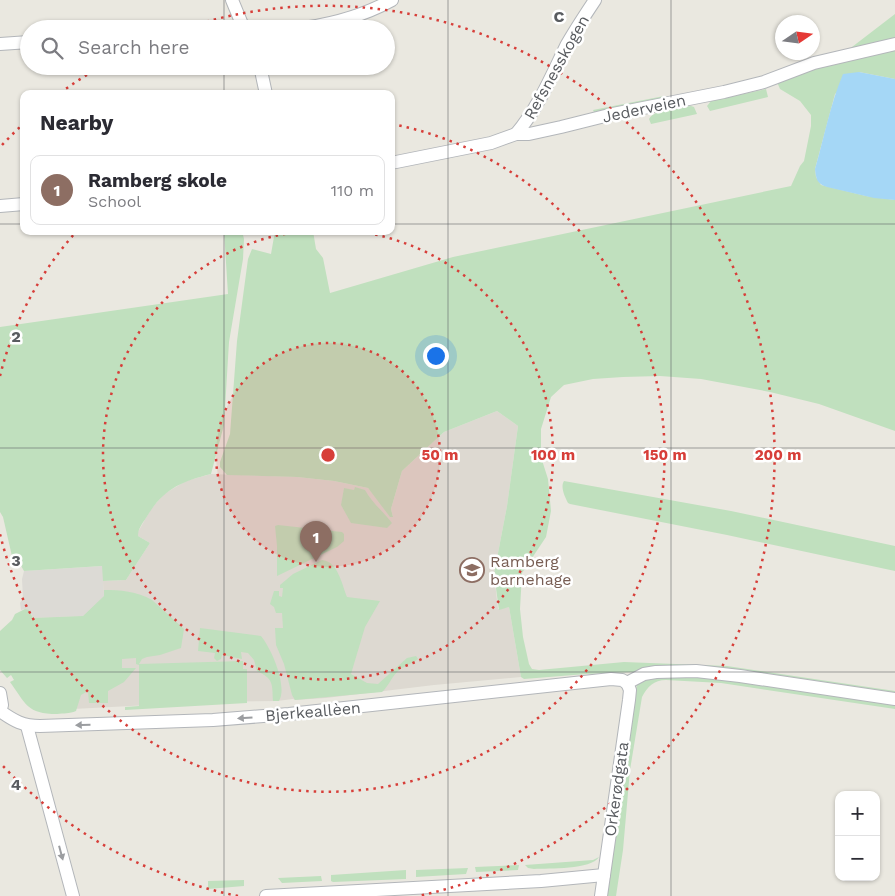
<!DOCTYPE html>
<meta charset="utf-8">
<style>
:root{--surface:#fff;--page:#f7f7f7;--text:#2b2b33;--muted:#7c7c81;--line:#e1e1e2;--accent:#d73e39}
body{margin:0;font-family:"Work Sans",sans-serif;background:var(--page);color:var(--text)}
.controls{position:absolute;right:15px;bottom:15px;display:grid;overflow:hidden;border-radius:10px;box-shadow:0 1px 4px #0004}
.controls button{width:45px;height:45px;display:grid;place-items:center;padding:0;border:0;border-bottom:1px solid var(--line);background:var(--surface);color:var(--text);font:25px sans-serif}
.compass{position:absolute;left:775px;top:15px;width:45px;height:45px;border-radius:50%;background:var(--surface);box-shadow:0 1px 4px #0004;rotate:77deg}
.you{position:absolute;left:435px;top:355px;width:18px;height:18px;margin:-12px;border:4px solid #fff;border-radius:50%;background:#1a73e8;box-shadow:0 0 0 8px #1a73e833}
.badge{display:grid;place-items:center;width:32px;height:32px;border-radius:50%;background:var(--accent);color:#fff;font-size:16px;font-weight:700}
.pin{position:absolute;translate:-50% -41px;filter:drop-shadow(0 1px 2px #0008)}
.pin::after{content:'';position:absolute;top:26px;width:18px;height:15px;background:inherit;clip-path:polygon(0 0,100% 0,50% 100%)}
.list{margin:0;padding:0;list-style:none}
h2{display:flex;justify-content:space-between;align-items:center;height:65px;margin:0;padding:0 20px;font-size:21px}
h2 small{font-size:16px;font-weight:400;color:var(--muted)}
.list li{display:grid;grid-template-columns:32px 1fr auto;gap:15px;align-items:center;box-sizing:border-box;height:70px;margin:0 10px 10px;padding:0 10px;border:1px solid var(--line);border-radius:10px}
.list b{display:block;font-size:19px;white-space:nowrap}
.list p{margin:0;font-size:16px;white-space:nowrap;color:var(--muted)}
.list em{font-size:16px;font-style:normal;color:var(--muted)}
.icon{flex:none;width:28px;height:28px;fill:none;stroke:currentColor;stroke-width:2;stroke-linecap:round;stroke-linejoin:round}
.map{position:relative;flex:none;width:895px;height:896px;overflow:hidden}
.search{position:absolute;background:var(--surface);box-shadow:0 1px 4px #0004;left:20px;top:20px;width:375px;height:55px;display:flex;align-items:center;gap:12px;box-sizing:border-box;padding:0 18px;border-radius:28px;color:var(--muted);font-size:19px}
.panel{position:absolute;background:var(--surface);box-shadow:0 1px 4px #0004;left:20px;top:90px;width:375px;height:145px;border-radius:10px}
.map>svg:first-child{display:block}
</style>
<div class="map">
<svg width="895" height="896" viewBox="0 0 895 896">
<rect width="100%" height="100%" fill="#eae8e0"/>
<!-- industrial -->
<path fill="#dcdad5" d="M103 566 104 596 83 616 33 618 31 613 25 609 21 610 20 603 23 598 22 579 24 571Z"/>
<!-- education -->
<path fill="#ddd9d1" d="M497 411 518 426 507 506 494 574 498 609 509 607 521 677 434 685 326 698 295 700 293 699 277 701 207 702 73 709 33 618 83 616 104 596 103 581 126 580 150 543 138 536V532L151 509 164 494 186 481 211 474 297 477 334 481 368 488 393 517 391 509 402 471 444 432Z"/>
<!-- green -->
<g fill="#c0e0be">
<path d="M895 14V79L859 72 835 94 815 169 816 177 821 185 866 196 895 200V431L819 404 770 392 701 379 660 376 623 377 593 379 564 385 551 397 541 429V457L548 479 551 511 546 537 522 573 520 609 523 637 529 664 532 669 539 670 624 662 727 666 895 691V695L646 669 633 672 586 674 524 679 521 677 509 607 499 610 494 574 507 506 518 426 497 411 444 432 402 471 391 509 393 517H390L368 488 334 481 297 477 227 475 220 467V462L230 434 237 341 248 259 252 249 271 254 275 231H313L316 249 323 258 330 293 453 257 791 186 800 166 804 161 811 126V115L800 101 780 89 777 82 816 65 855 56 852 47Z"/>
<path d="M766 89 768 97 710 111 707 106 711 101Z"/>
<path d="M664 96 663 99 594 112 593 110Z"/>
<path d="M691 106 694 107 697 114 651 124 649 119C656 108 679 108 691 106Z"/>
<path d="M224 231H242L244 239 243 259 229 342 224 425 211 474C180 482 163 489 146 518 142 524 138 529 138 536L150 543 126 580 103 581 102 566 24 571 20 564 14 565 3 517 0 512V327L228 294Z"/>
<path d="M564 481 731 511 895 546V571L727 535 570 504 568 503C565 497 560 487 564 481Z"/>
<path d="M355 487 365 490C372 503 384 512 392 523L387 528 351 523 341 505 344 488 354 490Z"/>
<path d="M278 525 342 532 344 534V541L337 547 277 576V546L275 526Z"/>
<path d="M322 560C338 561 342 585 347 597L380 601 365 627 351 674 367 683 378 684 407 658 416 656 418 659C412 664 403 666 397 672 391 678 388 687 382 692L295 700 292 695 284 664 276 645 275 628H283L282 613H276L274 607 270 604 274 591H279V596L282 597 283 588H280V585L293 574Z"/>
<path d="M104 590C120 590 137 591 152 600L184 629 181 648 160 655 147 657 142 659 139 664 243 661V669H247V703L125 710V707L139 706V665L136 664V658L122 659V668H136L124 682 108 691V703H89L88 691 81 695 76 711C69 714 64 713 57 714 27 714 26 704 10 682L14 680 11 675 7 678 0 670V631L12 620 15 614 25 609 29 610 33 618 83 616 104 596Z"/>
<path d="M200 628 261 636C271 648 288 686 279 701H273C272 684 274 679 257 671L254 660 248 653 241 652 242 659 222 655 221 659 217 661 214 658 215 653 198 651Z"/>
<path d="M705 676 895 702V709L721 683 666 680C654 680 647 687 642 697L630 770 623 850 616 896H605L637 684 647 677Z"/>
<path d="M599 857C591 870 549 868 534 869L528 868 525 865 593 860Z"/>
<path d="M519 865 518 870 476 872 475 867Z"/>
<path d="M468 868 466 874 416 877V870Z"/>
<path d="M406 870V879L333 882 331 881V875Z"/>
<path d="M321 876 322 881 282 883 278 878Z"/>
<path d="M244 880V886L208 889V881Z"/>
</g>
<!-- water -->
<path fill="#a5d7f6" d="M859 72 895 79V200L874 198 827 187C817 184 816 179 815 169 824 138 830 105 843 74Z"/>
<g fill="none" stroke-linecap="round" stroke-linejoin="round">
<defs>
<g id="street">
<path d="M232 0 244 29"/>
<path d="M295 29C330 25 361 17 392 0"/>
<path d="M0 44 29 42"/>
<path d="M260 66 266 94"/>
<path d="M516 134C538 108 551 77 566 46 575 30 585 15 595 0"/>
<path d="M391 163 491 143 516 134H529L561 127 613 114 724 92 764 82 814 63 895 44"/>
<path d="M0 206 24 204"/>
<path d="M627 683 644 674 656 672 696 671 740 676 895 699"/>
<path d="M0 693 2 705 0 711C14 721 23 726 40 726L213 720 289 714 611 679 622 680 627 683"/>
<path d="M27 726 73 896"/>
<path d="M266 896 541 881 604 875"/>
<path d="M601 896 629 700 630 690 627 683"/>
</g>
</defs>
<!-- street casing -->
<use href="#street" stroke="#b3b6ba" stroke-width="14"/>
<!-- street -->
<use href="#street" stroke="#fff" stroke-width="12"/>
</g>
<!-- one-way arrows -->
<defs><path id="oneway-solid" d="M-6-.8H1V-3.2L6.5 0L1 3.2V.8H-6Z" transform="scale(1.25)"/></defs>
<g fill="#9b9da0">
<use href="#oneway-solid" transform="translate(245 718) rotate(176)"/>
<use href="#oneway-solid" transform="translate(83 725) rotate(178)"/>
<use href="#oneway-solid" transform="translate(61 853) rotate(75)"/>
</g>
<!-- grid -->
<path fill="none" stroke="#595c60" stroke-width="1" stroke-opacity="0.55" d="M224 0V29M448 0V896M671 0V896M224 66V94M0 224H24M391 224H895M224 231V896M0 448H895M0 672H895"/>
<!-- distance rings -->
<circle cx="328" cy="455" r="112" fill="#d73e39" fill-opacity=".12"/>
<g fill="none" stroke="#d73e39" stroke-width="2.5" stroke-dasharray="2.5 5">
<circle cx="328" cy="455" r="112"/>
<path d="M353 231A225 225 0 1 1 303 231"/>
<path d="M0 376A337 337 0 0 1 76 232M392 124A337 337 0 1 1 0 534"/>
<path d="M238 896A450 450 0 0 1 2 765M2 145A450 450 0 0 1 21 126M60 93A450 450 0 0 1 100 67M185 28A450 450 0 1 1 418 896"/>
</g>
<!-- icons -->
<defs>
<symbol id="school-ring" viewBox="-11 -11 22 22"><circle r="9.5" fill="#fff" stroke="#8d6e63" stroke-width="1.5"/><path d="M0-5L7-2L0 1L-7-2ZM-4 1L0 2.5L4 1V4Q0 6-4 4Z" fill="#8d6e63"/></symbol>
</defs>
<g fill-rule="evenodd">
<use href="#school-ring" x="458" y="556" width="28" height="28"/>
</g>
<g text-anchor="middle" stroke-width="5" stroke-linejoin="round" paint-order="stroke">
<!-- street labels -->
<g font-size="16" fill="#595c60" stroke="#fff">
<text transform="translate(556 67) rotate(-61)" y="6">Refsnesskogen</text>
<text transform="translate(644 108) rotate(-12)" y="6">Jederveien</text>
<text transform="translate(313 711) rotate(-5)" y="6">Bjerkeallèen</text>
<text transform="translate(616 789) rotate(-82)" y="6">Orkerødgata</text>
</g>
<!-- education labels -->
<g font-size="16" fill="#785e54" stroke="#fff" text-anchor="start">
<text x="490" y="567">Ramberg<tspan x="490" dy="18">barnehage</tspan></text>
</g>
</g>
<g font-size="16" text-anchor="middle" font-weight="bold" fill="#595c60" stroke="#fff" stroke-width="5" stroke-linejoin="round" paint-order="stroke">
<text x="559" y="22">C</text>
<text x="16" y="342">2</text>
<text x="16" y="566">3</text>
<text x="16" y="790">4</text>
</g>
<circle cx="328" cy="455" r="8" fill="#d73e39" stroke="#fff" stroke-width="2.5"/>
<g font-size="15" text-anchor="middle" font-weight="bold" fill="#d73e39" stroke="#fff" stroke-width="5" stroke-linejoin="round" paint-order="stroke">
<text x="440" y="460">50 m</text>
<text x="553" y="460">100 m</text>
<text x="665" y="460">150 m</text>
<text x="778" y="460">200 m</text>
</g>
</svg>
<div class="controls">
<button>+</button>
<button>−</button>
</div>
<svg class="compass" viewBox="-18 -18 36 36"><path d="M0-13l5 13h-10z" fill="#e53935"/><path d="M0 13l5-13h-10z" fill="#7c7c81"/></svg>
<div class="you"></div>
<div class="pin badge" style="left:316px;top:562px;background:#8d6e63">1</div>
<div class="search"><svg class="icon" aria-label="search" viewBox="0 0 24 24"><circle cx="10" cy="10" r="6"/><path d="M15 15l6 6"/></svg>Search here</div>
<section class="panel">
<h2>Nearby<small></small></h2>
<ul class="list">
<li><span class="badge" style="background:#8d6e63">1</span><div><b>Ramberg skole</b><p>School</p></div><em>110 m</em></li>
</ul>
</section>
</div>
